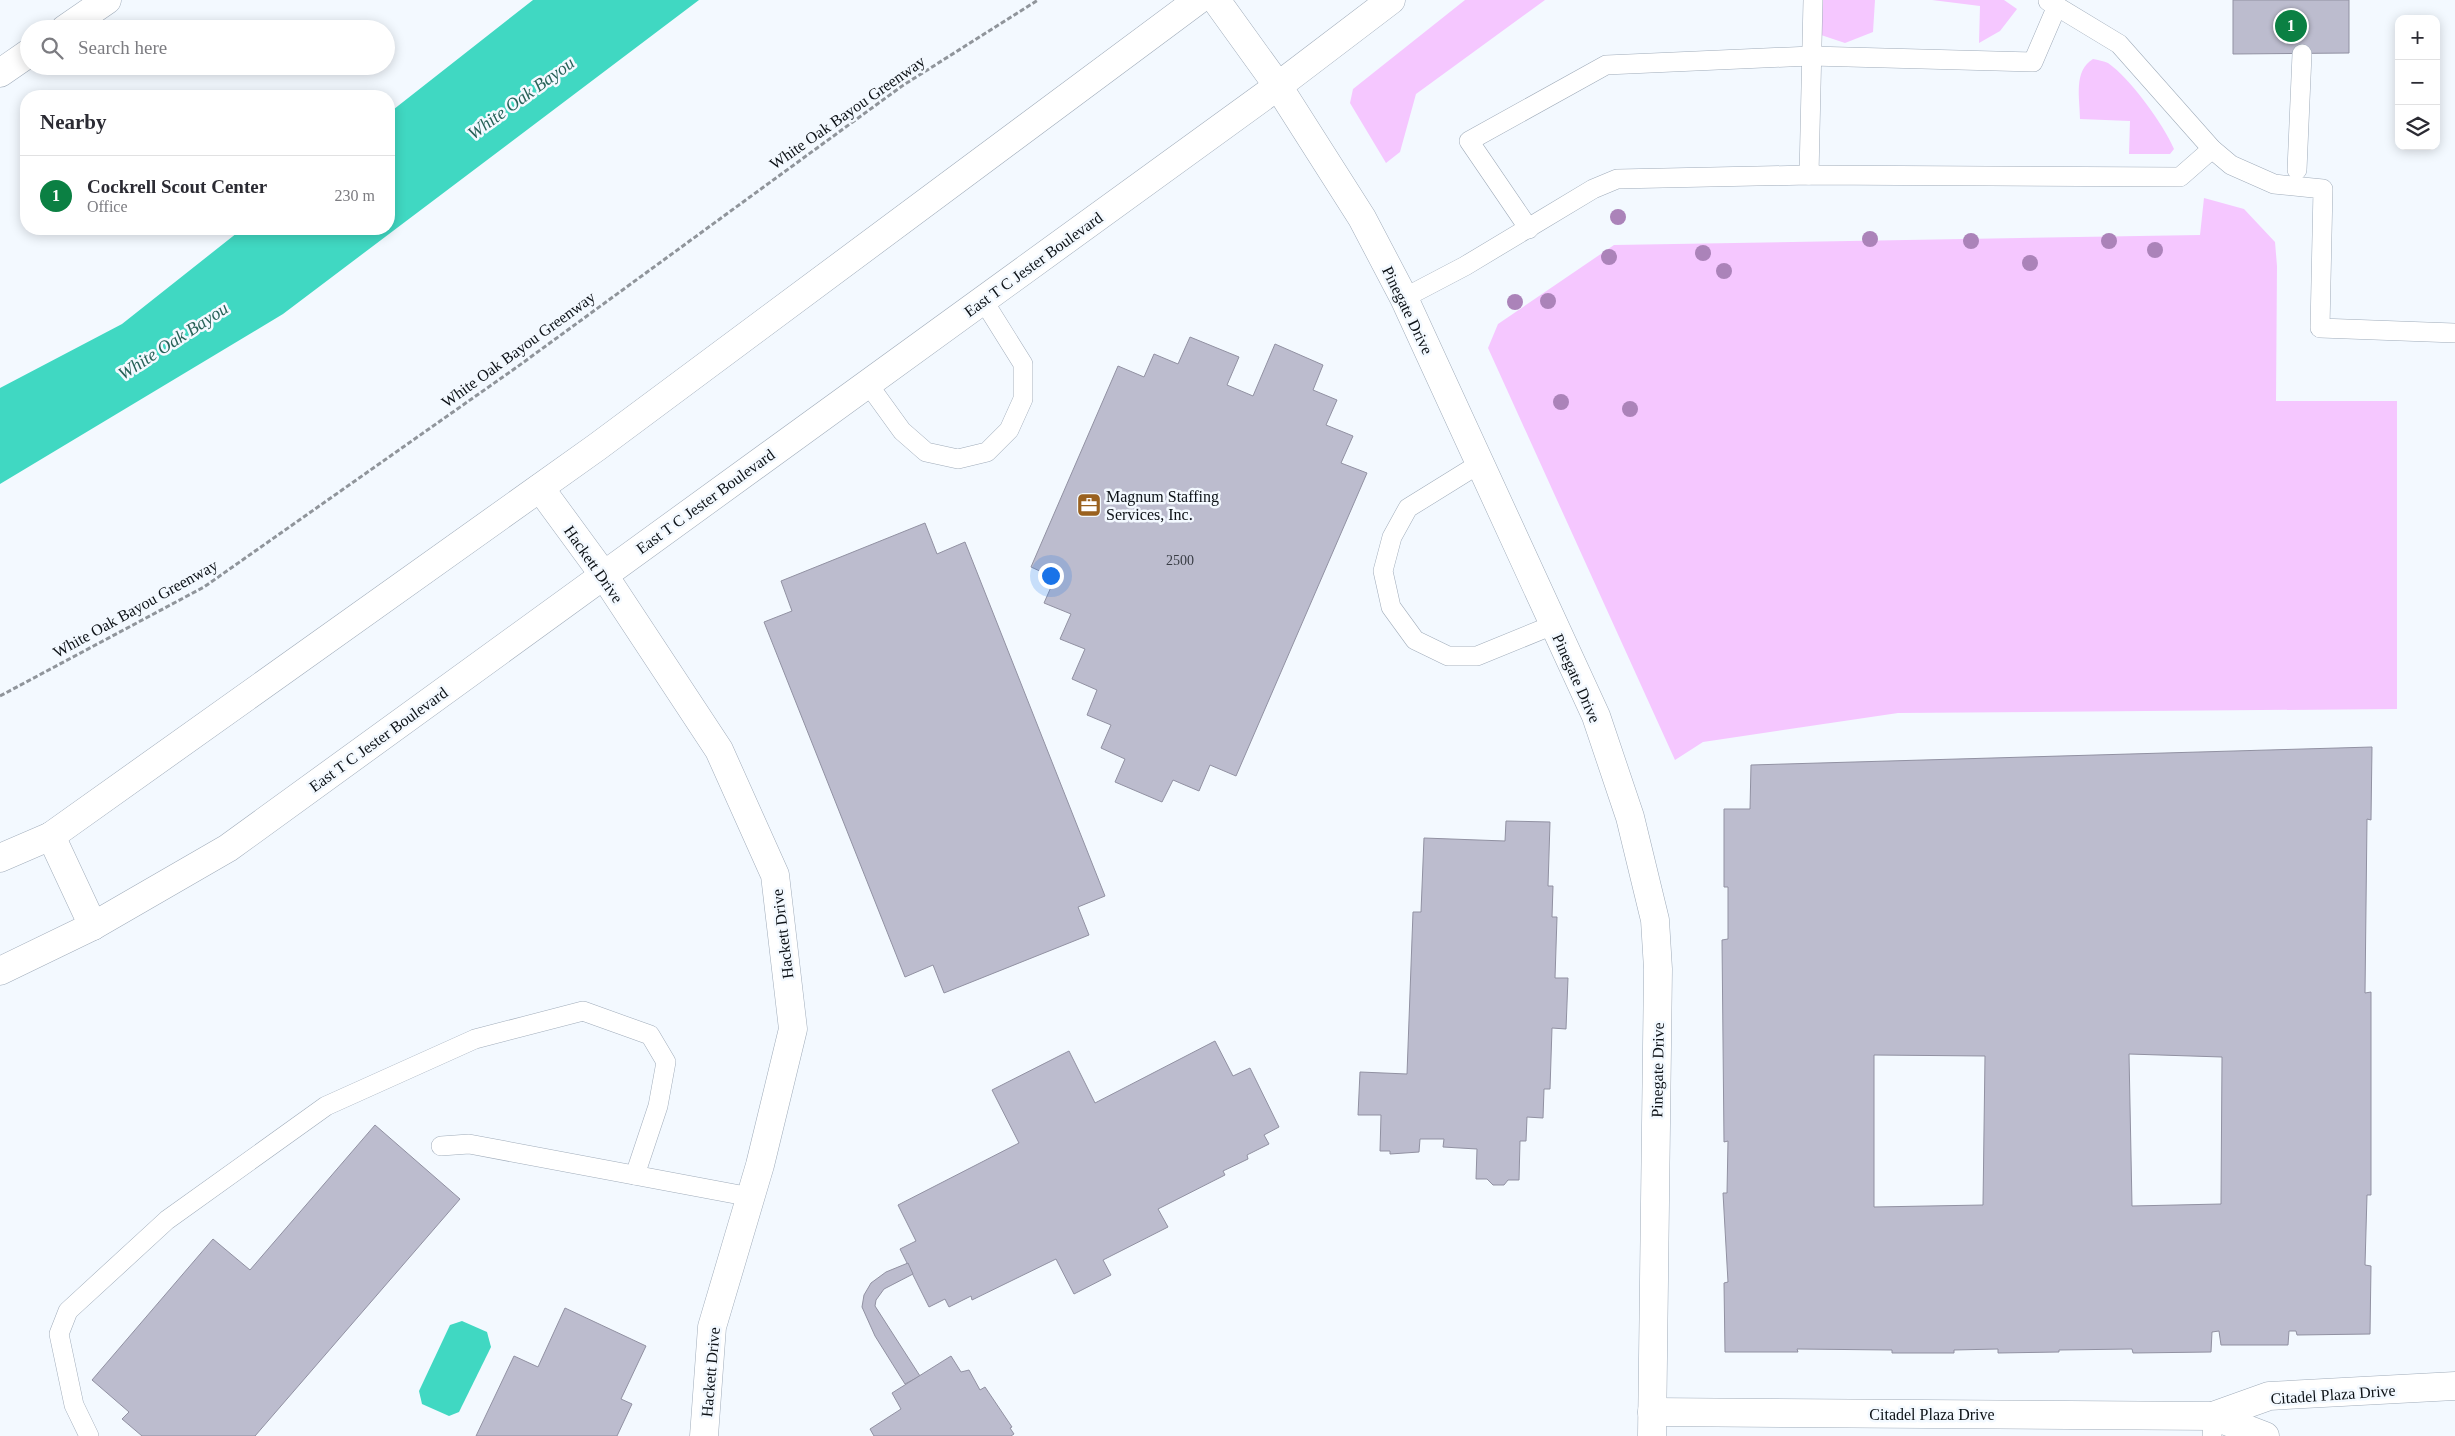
<!DOCTYPE html>
<meta charset="utf-8">
<style>
:root{--surface:#fff;--page:#f7f7f7;--text:#2b2b33;--muted:#7c7c81;--line:#e1e1e2;--accent:#0b8043}
body{margin:0;font-family:Georgia,serif;background:var(--page);color:var(--text)}
.controls{position:absolute;right:15px;top:15px;display:grid;overflow:hidden;border-radius:10px;box-shadow:0 2px 12px #0003}
.controls button{width:45px;height:45px;display:grid;place-items:center;padding:0;border:0;border-bottom:1px solid var(--line);background:var(--surface);color:var(--text);font:25px sans-serif}
.you{position:absolute;left:1050px;top:575px;width:18px;height:18px;margin:-12px;border:4px solid #fff;border-radius:50%;background:#1a73e8;box-shadow:0 0 0 8px #1a73e833}
.badge{display:grid;place-items:center;width:32px;height:32px;border-radius:50%;background:var(--accent);color:#fff;font-size:16px;font-weight:700}
.pin{position:absolute;translate:-50% -50%;border:2px solid #fff;box-shadow:0 1px 5px #0006}
.list{margin:0;padding:0;list-style:none}
h2{display:flex;justify-content:space-between;align-items:center;height:65px;margin:0;padding:0 20px;font-size:21px}
h2 small{font-size:16px;font-weight:400;color:var(--muted)}
.list li{display:grid;grid-template-columns:32px 1fr auto;gap:15px;align-items:center;box-sizing:border-box;height:80px;padding:0 20px;border-top:1px solid var(--line)}
.list b{display:block;font-size:19px;white-space:nowrap}
.list p{margin:0;font-size:16px;white-space:nowrap;color:var(--muted)}
.list em{font-size:16px;font-style:normal;color:var(--muted)}
.icon{flex:none;width:28px;height:28px;fill:none;stroke:currentColor;stroke-width:2;stroke-linecap:round;stroke-linejoin:round}
.map{position:relative;flex:none;width:2455px;height:1436px;overflow:hidden}
.search{position:absolute;background:var(--surface);box-shadow:0 2px 12px #0003;left:20px;top:20px;width:375px;height:55px;display:flex;align-items:center;gap:12px;box-sizing:border-box;padding:0 18px;border-radius:28px;color:var(--muted);font-size:19px}
.panel{position:absolute;background:var(--surface);box-shadow:0 2px 12px #0003;left:20px;top:90px;width:375px;height:145px;border-radius:20px}
.map>svg:first-child{display:block}
</style>
<div class="map">
<svg width="2455" height="1436" viewBox="0 0 2455 1436">
<rect width="100%" height="100%" fill="#f3f9ff"/>
<!-- green -->
<g fill="#f5c7ff">
<path d="M1465 0H1545L1416 94 1400 152 1386 163 1350 103 1353 89Z"/>
<path d="M1821 0H1875L1873 32 1845 43 1818 34Z"/>
<path d="M1932 0H2004L2017 9 2000 31 1979 43 1980 6Z"/>
<path d="M2093 59C2098 60 2104 61 2108 63 2130 78 2164 125 2174 149L2170 154H2129L2130 121 2080 119C2080 98 2073 71 2093 59Z"/>
<path d="M2204 198 2244 209 2275 242 2277 266 2276 401H2397V709L1898 713 1703 742 1675 760 1488 348 1498 324 1614 245 2200 235Z"/>
</g>
<!-- water -->
<g fill="#40d8c2">
<path d="M533 0H699L283 314 0 484V388L122 324 242 229H389V113Z"/>
<path d="M462 1321 487 1332 491 1347 459 1412 449 1416 422 1404 419 1391 450 1325Z"/>
</g>
<!-- building -->
<g fill="#bcbcce" stroke="#9191a2" fill-rule="evenodd">
<path d="M2233 0H2349V53L2233 54Z"/>
<path d="M1190 337 1239 357 1227 385 1253 396 1275 344 1323 365 1313 390 1337 400 1326 425 1353 436 1341 463 1367 473 1236 776 1210 765 1199 791 1173 780 1162 802 1115 782 1125 759 1101 748 1111 725 1087 715 1097 690 1072 679 1085 649 1060 639 1071 614 1044 603 1055 578 1031 567 1118 366 1144 377 1154 354 1178 364Z"/>
<path d="M925 523 937 554 965 542 1105 896 1078 907 1089 935 944 993 933 965 905 977 764 622 792 611 781 581Z"/>
<path d="M2372 747 2371 820 2367 819 2365 993 2371 992V1195H2367L2365 1265 2371 1266 2370 1334 2297 1335 2296 1331H2289L2288 1345H2221L2219 1331 2212 1332 2211 1352 2133 1353 2132 1349 2059 1350V1352L1998 1353V1349L1954 1350V1353H1892V1350L1797 1349 1798 1352H1725L1724 1283 1728 1282 1723 1193H1727L1728 1141 1724 1142 1722 940 1728 939V887H1724V809H1750L1751 765ZM2129 1054 2222 1057 2221 1204 2132 1206ZM1874 1055 1985 1056 1983 1205 1874 1207Z"/>
<path d="M1506 821 1550 822 1548 886H1553L1552 917H1557L1555 978H1568L1566 1029 1552 1028 1550 1089H1544L1543 1118 1527 1117 1526 1141H1520L1519 1180H1508L1504 1185H1493L1487 1179H1476L1477 1149 1443 1147 1444 1139H1420L1419 1152 1390 1154V1151H1380L1381 1115H1358L1360 1072 1407 1074 1413 912H1421L1424 838 1505 841Z"/>
<path d="M1215 1041 1233 1076 1250 1068 1279 1127 1264 1135 1269 1144 1247 1155 1248 1159 1223 1171 1225 1175 1158 1209 1168 1227 1103 1260 1111 1275 1074 1294 1056 1259 972 1300 971 1296 949 1307 945 1299 929 1307 900 1249 916 1241 898 1205 1019 1143 992 1090 1069 1051 1095 1103Z"/>
<path d="M375 1125 460 1199 255 1436H142L122 1419 129 1412 92 1380 213 1239 250 1270Z"/>
<path d="M908 1263 913 1274 884 1289 876 1300 875 1306 920 1376 905 1384 875 1336 862 1307 864 1295 871 1283 886 1272Z"/>
<path d="M565 1308 646 1346 621 1399 632 1404 617 1436H476L514 1356 538 1367Z"/>
<path d="M951 1356 961 1372 969 1370 980 1390 985 1387 1012 1427 1010 1428 1014 1434 1011 1436H874L870 1429 901 1409 892 1393Z"/>
</g>
<g fill="none" stroke-linecap="round" stroke-linejoin="round">
<defs>
<g id="lane">
<path d="M2048 1 2119 44 2212 149 2231 165 2274 184 2323 189 2320 328 2455 333"/>
<path d="M2297 170 2302 54"/>
<path d="M1809 175 1813 0"/>
<path d="M1529 229 1469 141 1606 65 1811 56 2033 62 2057 6"/>
<path d="M1404 298 1465 266 1593 189 1617 179 1809 175 2180 177 2212 149"/>
<path d="M868 384 902 431 926 452 958 459 987 452 1009 430 1023 399V364L983 300"/>
<path d="M1479 464 1408 508 1392 537 1383 571 1391 607 1415 640 1448 656H1477L1553 625"/>
<path d="M441 1146 469 1144 751 1197"/>
<path d="M89 1436 74 1405 59 1334 68 1311 167 1220 326 1106 475 1039 583 1011 650 1035 666 1062 658 1106 635 1175"/>
<path d="M2212 1436 2213 1416"/>
</g>
<g id="street">
<path d="M1216 0 1278 86 1362 218 1404 298 1596 716 1630 817 1655 920 1658 969 1652 1436"/>
<path d="M540 488 603 574 719 750 775 875 793 1029 760 1165 712 1327 704 1436"/>
<path d="M1652 1412 2213 1416 2269 1396 2455 1386"/>
<path d="M2213 1416 2265 1436"/>
</g>
<g id="secondary">
<path d="M65 29 107 0"/>
<path d="M0 73 29 53"/>
<path d="M51 836 93 926"/>
<path d="M0 858 51 836 597 447 1198 0"/>
<path d="M0 971 93 926 228 848 1278 86 1391 0"/>
</g>
</defs>
<!-- lane casing -->
<use href="#lane" stroke="#a0acba" stroke-width="20"/>
<!-- street casing -->
<use href="#street" stroke="#a0acba" stroke-width="29"/>
<!-- secondary casing -->
<use href="#secondary" stroke="#a0acba" stroke-width="29"/>
<!-- path -->
<path stroke="#90959b" stroke-width="3" stroke-dasharray="5 2.5" stroke-linecap="butt" d="M0 696 204 587 517 367 902 86 1038 0"/>
<!-- lane -->
<use href="#lane" stroke="#fff" stroke-width="19"/>
<!-- street -->
<use href="#street" stroke="#fff" stroke-width="28"/>
<!-- secondary -->
<use href="#secondary" stroke="#fff" stroke-width="28"/>
</g>
<!-- trees -->
<g fill="#ab83b9">
<circle cx="1618" cy="217" r="8"/>
<circle cx="1870" cy="239" r="8"/>
<circle cx="1971" cy="241" r="8"/>
<circle cx="2109" cy="241" r="8"/>
<circle cx="2155" cy="250" r="8"/>
<circle cx="1703" cy="253" r="8"/>
<circle cx="1609" cy="257" r="8"/>
<circle cx="2030" cy="263" r="8"/>
<circle cx="1724" cy="271" r="8"/>
<circle cx="1548" cy="301" r="8"/>
<circle cx="1515" cy="302" r="8"/>
<circle cx="1561" cy="402" r="8"/>
<circle cx="1630" cy="409" r="8"/>
</g>
<!-- icons -->
<defs>
<symbol id="office-square" viewBox="-11 -11 22 22"><rect x="-9" y="-9" width="18" height="18" rx="4" fill="#9a611f" stroke="#f3f9ff"/><path d="M-6-3h4V-5.5h4V-3h4V5H-6ZM-1-4.5V-3h2v-1.5ZM-6 0V1H6V0Z" fill="#fff"/></symbol>
</defs>
<g fill-rule="evenodd">
<use href="#office-square" x="1075" y="491" width="28" height="28"/>
</g>
<g text-anchor="middle" stroke-width="5" stroke-linejoin="round" paint-order="stroke">
<!-- number labels -->
<g font-size="14" fill="#383c44">
<text x="1180" y="565">2500</text>
</g>
<!-- street labels -->
<g font-size="16" fill="#0c1116" stroke="#f3f9ff">
<text transform="translate(847 112) rotate(-35)" y="6">White Oak Bayou Greenway</text>
<text transform="translate(1033 264) rotate(-36)" y="6">East T C Jester Boulevard</text>
<text transform="translate(1408 310) rotate(64)" y="6">Pinegate Drive</text>
<text transform="translate(518 349) rotate(-36)" y="6">White Oak Bayou Greenway</text>
<text transform="translate(705 501) rotate(-36)" y="6">East T C Jester Boulevard</text>
<text transform="translate(594 564) rotate(55)" y="6">Hackett Drive</text>
<text transform="translate(135 608) rotate(-29)" y="6">White Oak Bayou Greenway</text>
<text transform="translate(1577 678) rotate(66)" y="6">Pinegate Drive</text>
<text transform="translate(378 739) rotate(-36)" y="6">East T C Jester Boulevard</text>
<text transform="translate(782 934) rotate(-97)" y="6">Hackett Drive</text>
<text transform="translate(1657 1070) rotate(-89)" y="6">Pinegate Drive</text>
<text transform="translate(710 1372) rotate(-85)" y="6">Hackett Drive</text>
<text transform="translate(2333 1394) rotate(-4)" y="6">Citadel Plaza Drive</text>
<text x="1932" y="1420">Citadel Plaza Drive</text>
</g>
<!-- poi labels -->
<g font-size="16" fill="#0c1116" stroke="#f3f9ff" text-anchor="start">
<text x="1106" y="502">Magnum Staffing<tspan x="1106" dy="18">Services, Inc.</tspan></text>
</g>
<!-- water labels -->
<g font-size="18" font-style="italic" fill="#276258" stroke="#f3f9ff">
<text transform="translate(521 98) rotate(-36)" y="6">White Oak Bayou</text>
<text transform="translate(173 341) rotate(-33)" y="6">White Oak Bayou</text>
</g>
</g>
</svg>
<div class="controls">
<button>+</button>
<button>−</button>
<button><svg class="icon" aria-label="layers" viewBox="0 0 24 24"><path d="M12 4l9 5-9 5-9-5zM3 14l9 5 9-5"/></svg></button>
</div>
<div class="you"></div>
<div class="pin badge" style="left:2291px;top:26px">1</div>
<div class="search"><svg class="icon" aria-label="search" viewBox="0 0 24 24"><circle cx="10" cy="10" r="6"/><path d="M15 15l6 6"/></svg>Search here</div>
<section class="panel">
<h2>Nearby<small></small></h2>
<ul class="list">
<li><span class="badge">1</span><div><b>Cockrell Scout Center</b><p>Office</p></div><em>230 m</em></li>
</ul>
</section>
</div>
